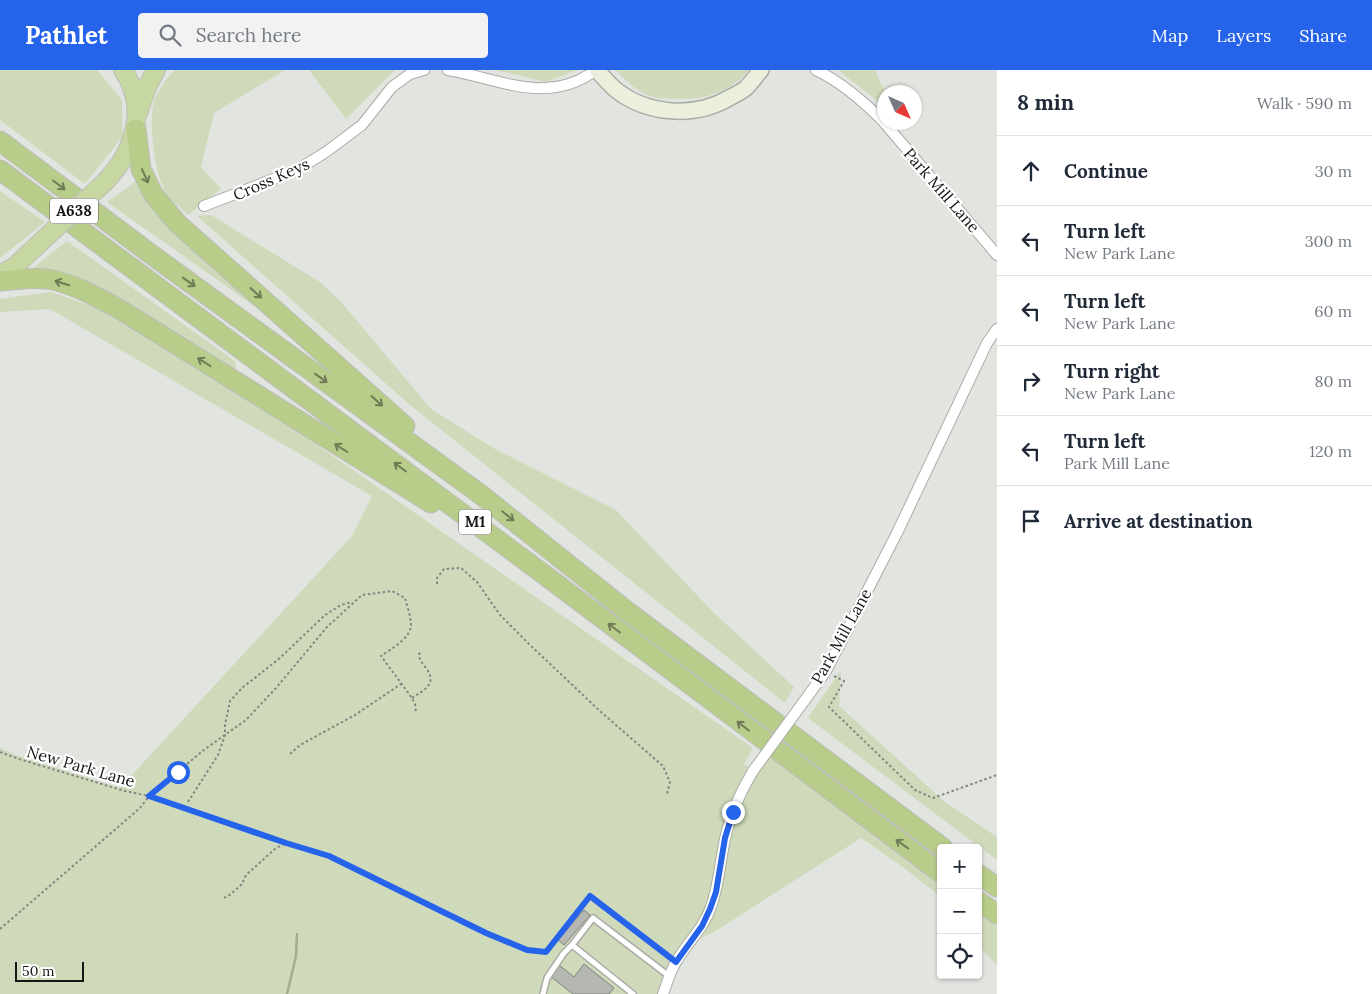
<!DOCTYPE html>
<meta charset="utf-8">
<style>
:root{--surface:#fff;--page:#f2f2f3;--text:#1f2937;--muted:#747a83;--line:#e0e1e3;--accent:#2563eb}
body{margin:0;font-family:Lora,serif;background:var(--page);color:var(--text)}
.controls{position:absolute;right:15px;bottom:15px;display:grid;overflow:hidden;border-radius:5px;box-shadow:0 1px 4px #0004}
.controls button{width:45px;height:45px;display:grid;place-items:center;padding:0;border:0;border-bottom:1px solid var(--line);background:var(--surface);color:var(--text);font:25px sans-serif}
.compass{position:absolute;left:877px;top:15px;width:45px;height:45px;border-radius:50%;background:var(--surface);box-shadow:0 1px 4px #0004;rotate:135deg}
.scale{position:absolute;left:15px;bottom:12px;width:69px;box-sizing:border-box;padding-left:5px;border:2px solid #171715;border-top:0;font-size:14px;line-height:18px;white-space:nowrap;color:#171715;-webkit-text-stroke:4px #fff;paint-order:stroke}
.stop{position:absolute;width:15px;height:15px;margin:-11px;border:4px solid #2563eb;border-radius:50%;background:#fff}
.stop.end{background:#2563eb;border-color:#fff;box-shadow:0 1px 5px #0008}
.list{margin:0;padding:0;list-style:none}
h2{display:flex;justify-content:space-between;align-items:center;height:65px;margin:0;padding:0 20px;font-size:21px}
h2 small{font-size:16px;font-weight:400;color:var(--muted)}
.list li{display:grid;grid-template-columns:32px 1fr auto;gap:15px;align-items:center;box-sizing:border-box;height:70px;padding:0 20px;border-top:1px solid var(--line)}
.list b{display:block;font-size:19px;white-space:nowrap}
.list p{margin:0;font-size:16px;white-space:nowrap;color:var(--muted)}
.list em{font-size:16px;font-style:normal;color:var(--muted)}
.icon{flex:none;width:28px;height:28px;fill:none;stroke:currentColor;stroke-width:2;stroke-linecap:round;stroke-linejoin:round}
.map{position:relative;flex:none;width:997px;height:924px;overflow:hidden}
header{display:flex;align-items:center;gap:30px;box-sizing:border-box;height:70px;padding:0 25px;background:var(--accent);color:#fff}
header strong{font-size:24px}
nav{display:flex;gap:28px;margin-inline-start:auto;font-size:18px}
.search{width:350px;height:45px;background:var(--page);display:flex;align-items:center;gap:12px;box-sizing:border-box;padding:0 18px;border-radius:5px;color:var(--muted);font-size:19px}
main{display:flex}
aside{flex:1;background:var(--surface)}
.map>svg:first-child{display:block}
</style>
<header>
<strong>Pathlet</strong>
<div class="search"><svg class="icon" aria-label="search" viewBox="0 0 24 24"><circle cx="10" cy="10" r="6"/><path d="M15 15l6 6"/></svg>Search here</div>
<nav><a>Map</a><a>Layers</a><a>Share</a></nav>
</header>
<main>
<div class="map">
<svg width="997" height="924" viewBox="0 0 997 924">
<rect width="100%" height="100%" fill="#e2e4df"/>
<!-- green -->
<g fill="#cfdabb">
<path d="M0 0H97L122 30 123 66 85 114 0 50Z"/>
<path d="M175 0H285L214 43 201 97 221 119 188 145C181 138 171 131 166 123 155 106 148 52 154 32 156 23 168 6 175 0Z"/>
<path d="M309 0H395L346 49Z"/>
<path d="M496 0H577L546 12Z"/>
<path d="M616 0H749C728 24 704 30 673 29 667 28 659 29 653 27 638 23 626 11 616 0Z"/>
<path d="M838 0H875L885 22 884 36Z"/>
<path d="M135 112 159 144 284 257 107 132Z"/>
<path d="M0 121 45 152 0 188Z"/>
<path d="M211 145 320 212 343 234 431 339 495 379 616 440 714 543 794 617 785 633 410 335 197 146Z"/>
<path d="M67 171 235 291 236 301 124 231 83 209 33 198Z"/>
<path d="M51 222 95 237 310 370 753 678 744 694 753 701 741 721 716 822 663 924H0V678L16 685 120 718 352 466 372 426 50 239 0 242V229Z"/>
<path d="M841 600 839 636 945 732 997 767V790L808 648Z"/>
<path d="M770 686 923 799 941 819V827L900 795 861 768 714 862 701 868C708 857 714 846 718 834 723 819 723 803 726 788 733 750 747 716 770 686Z"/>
<path d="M978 842 997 856V895L978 875Z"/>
</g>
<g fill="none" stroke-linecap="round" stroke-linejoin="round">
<!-- stream -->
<path stroke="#a2af88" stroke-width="2.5" d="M287 924 296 886 297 864"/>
</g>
<!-- building -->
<g fill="#b5b7b2" stroke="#81837e">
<path d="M584 840 590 845 564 875 558 870Z"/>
<path d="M584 894 614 918 609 924H573L550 906 559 895 574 907Z"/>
</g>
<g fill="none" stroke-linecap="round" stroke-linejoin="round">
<defs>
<g id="service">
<path d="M543 924 547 908 564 883 572 875"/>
<path d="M633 924 572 875 593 848 669 906"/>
</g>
<g id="minor">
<path d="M448 0C500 9 548 36 596 0"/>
<path d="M816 0C841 12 863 31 882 50L997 185"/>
<path d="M204 136 297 100 326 82 362 55 392 17 410 4 424 0"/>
<path d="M810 623 826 601 897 463 987 273 997 259"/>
<path d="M663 924C667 913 670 902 676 892 687 873 704 858 711 837 719 815 720 792 725 769 730 745 740 723 753 701"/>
</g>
<path id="secondary" d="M597 0C603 7 609 14 616 20 648 45 695 48 729 28 735 25 741 22 746 18 751 13 756 6 761 0"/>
<g id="trunk">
<path d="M138 43 147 17 156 0"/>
<path d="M105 112C134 82 149 38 123 0"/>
<path d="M0 205 14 197 43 170"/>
</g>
<g id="motorway">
<path d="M136 59 141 99 153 124 177 153 405 356"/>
<path d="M0 71 152 185 480 424 628 542 943 778"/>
<path d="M0 100 546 506 941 803"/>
<path d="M0 211C16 210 31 207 47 209 72 213 97 227 119 239L431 433"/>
<path d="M978 804 997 817"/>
<path d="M978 831 997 844"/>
</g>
</defs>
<!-- service casing -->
<use href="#service" stroke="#aaaba6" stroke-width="8"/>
<!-- minor casing -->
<use href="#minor" stroke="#aaaba6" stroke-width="12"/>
<!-- secondary casing -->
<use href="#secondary" stroke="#aaaba6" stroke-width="18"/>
<!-- trunk casing -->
<use href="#trunk" stroke="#bebebd" stroke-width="20"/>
<!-- motorway casing -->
<use href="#motorway" stroke="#bebebd" stroke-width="21"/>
<!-- path -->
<g stroke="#858682" stroke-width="2" stroke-dasharray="2.5 2.5" stroke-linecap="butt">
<path d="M437 514V508L444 499 461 498 477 512 500 545 530 575 601 642 663 696 670 712 667 724"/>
<path d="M834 606 844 611 829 637 915 720 933 728 997 705"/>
<path d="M412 628C424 620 438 614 426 598 423 594 419 590 419 584L422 581"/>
<path d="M0 682 19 689 125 721 149 726 286 773 329 786 486 863 527 880 546 882 590 826 668 886"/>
<path d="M290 684 300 675 355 645 401 614"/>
<path d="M188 732 218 685 225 665V655L230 631 242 618 280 588 325 545 341 535 352 532"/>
<path d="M224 828 231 824 242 814 246 805 276 778 284 774"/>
<path d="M0 859 140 738 149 726 205 679 246 650 276 618 327 557 362 525 392 521 405 528C407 536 411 547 411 555 411 568 391 579 381 586L412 628 415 634 416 643"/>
</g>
<!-- service -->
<use href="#service" stroke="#fff" stroke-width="5"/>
<!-- minor -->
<use href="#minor" stroke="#fff" stroke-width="10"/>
<!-- secondary -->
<use href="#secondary" stroke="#eaf0dc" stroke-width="15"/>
<!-- trunk -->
<use href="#trunk" stroke="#c6d7a2" stroke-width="18"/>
<!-- motorway -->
<use href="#motorway" stroke="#b8cd8a" stroke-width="19"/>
<defs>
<path id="minor-bridge" d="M753 701 810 623"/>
<path id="trunk-bridge" d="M43 170 105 112"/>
</defs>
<!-- minor-bridge casing -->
<use href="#minor-bridge" stroke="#aaaba6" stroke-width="12" stroke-linecap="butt"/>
<!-- trunk-bridge casing -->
<use href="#trunk-bridge" stroke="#bebebd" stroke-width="20" stroke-linecap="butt"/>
<!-- minor-bridge -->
<use href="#minor-bridge" stroke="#fff" stroke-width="10"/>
<!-- trunk-bridge -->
<use href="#trunk-bridge" stroke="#c6d7a2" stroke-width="18"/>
</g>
<!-- one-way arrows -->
<defs><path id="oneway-shaft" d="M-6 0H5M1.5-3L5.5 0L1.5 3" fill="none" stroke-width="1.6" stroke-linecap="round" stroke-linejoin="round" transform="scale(1.25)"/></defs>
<g stroke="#707b55">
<use href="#oneway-shaft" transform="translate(145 106) rotate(66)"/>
<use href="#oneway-shaft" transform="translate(59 115) rotate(37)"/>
<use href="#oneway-shaft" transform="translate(189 212) rotate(36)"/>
<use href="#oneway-shaft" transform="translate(62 213) rotate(-163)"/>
<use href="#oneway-shaft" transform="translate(256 223) rotate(42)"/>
<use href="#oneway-shaft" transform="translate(204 292) rotate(-148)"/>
<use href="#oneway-shaft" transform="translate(321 308) rotate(36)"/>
<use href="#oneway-shaft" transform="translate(377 331) rotate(42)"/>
<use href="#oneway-shaft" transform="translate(341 378) rotate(-148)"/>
<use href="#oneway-shaft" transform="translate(400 397) rotate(-143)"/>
<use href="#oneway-shaft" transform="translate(508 446) rotate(39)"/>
<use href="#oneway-shaft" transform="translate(614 558) rotate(-143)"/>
<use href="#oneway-shaft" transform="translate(743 656) rotate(-143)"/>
<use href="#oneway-shaft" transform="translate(902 774) rotate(-144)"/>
</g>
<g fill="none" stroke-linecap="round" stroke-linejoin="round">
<!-- route -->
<path stroke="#2563eb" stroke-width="6" d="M178 702 149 726 286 773 329 786 486 863 527 880 546 882 590 826 676 892 702 856 710 839 716 822 725 768 733 742"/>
</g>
<g text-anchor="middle" stroke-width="4.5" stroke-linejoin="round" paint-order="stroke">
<!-- shield labels -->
<g fill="#fff" stroke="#5d5d5b" stroke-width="1">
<rect x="50" y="128.5" width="48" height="25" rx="4"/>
<rect x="459" y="439.5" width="32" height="25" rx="4"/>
</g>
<g font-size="15" font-weight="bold" fill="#171715">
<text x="74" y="146">A638</text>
<text x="475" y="457">M1</text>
</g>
<!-- street labels -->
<g font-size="16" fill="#171715" stroke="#fff">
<text transform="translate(271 109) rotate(-24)" y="6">Cross Keys</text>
<text transform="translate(942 120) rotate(49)" y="6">Park Mill Lane</text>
<text transform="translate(841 566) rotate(-61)" y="6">Park Mill Lane</text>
<text transform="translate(81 696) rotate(16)" y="6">New Park Lane</text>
</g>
</g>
</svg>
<div class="controls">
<button>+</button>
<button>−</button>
<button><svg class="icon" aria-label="locate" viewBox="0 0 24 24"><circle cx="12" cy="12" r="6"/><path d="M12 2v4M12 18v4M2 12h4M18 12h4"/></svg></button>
</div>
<svg class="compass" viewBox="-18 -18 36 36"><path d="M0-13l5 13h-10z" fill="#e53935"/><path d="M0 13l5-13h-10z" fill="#747a83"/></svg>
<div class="scale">50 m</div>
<div class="stop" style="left:178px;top:702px"></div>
<div class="stop end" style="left:733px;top:742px"></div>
</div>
<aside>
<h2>8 min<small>Walk · 590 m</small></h2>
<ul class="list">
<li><svg class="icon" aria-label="ahead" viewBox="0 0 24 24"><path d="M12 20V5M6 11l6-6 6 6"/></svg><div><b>Continue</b></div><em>30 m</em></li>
<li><svg class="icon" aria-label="left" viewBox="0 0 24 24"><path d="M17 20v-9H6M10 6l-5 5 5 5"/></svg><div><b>Turn left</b><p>New Park Lane</p></div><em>300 m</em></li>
<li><svg class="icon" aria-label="left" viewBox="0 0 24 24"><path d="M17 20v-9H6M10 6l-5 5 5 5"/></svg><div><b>Turn left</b><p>New Park Lane</p></div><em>60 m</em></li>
<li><svg class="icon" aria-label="right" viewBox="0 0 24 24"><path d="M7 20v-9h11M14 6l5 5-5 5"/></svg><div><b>Turn right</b><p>New Park Lane</p></div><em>80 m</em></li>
<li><svg class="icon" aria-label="left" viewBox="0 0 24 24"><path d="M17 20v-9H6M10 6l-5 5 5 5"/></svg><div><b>Turn left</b><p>Park Mill Lane</p></div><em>120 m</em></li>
<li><svg class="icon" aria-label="arrive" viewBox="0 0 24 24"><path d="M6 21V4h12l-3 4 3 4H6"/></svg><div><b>Arrive at destination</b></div></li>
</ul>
</aside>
</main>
